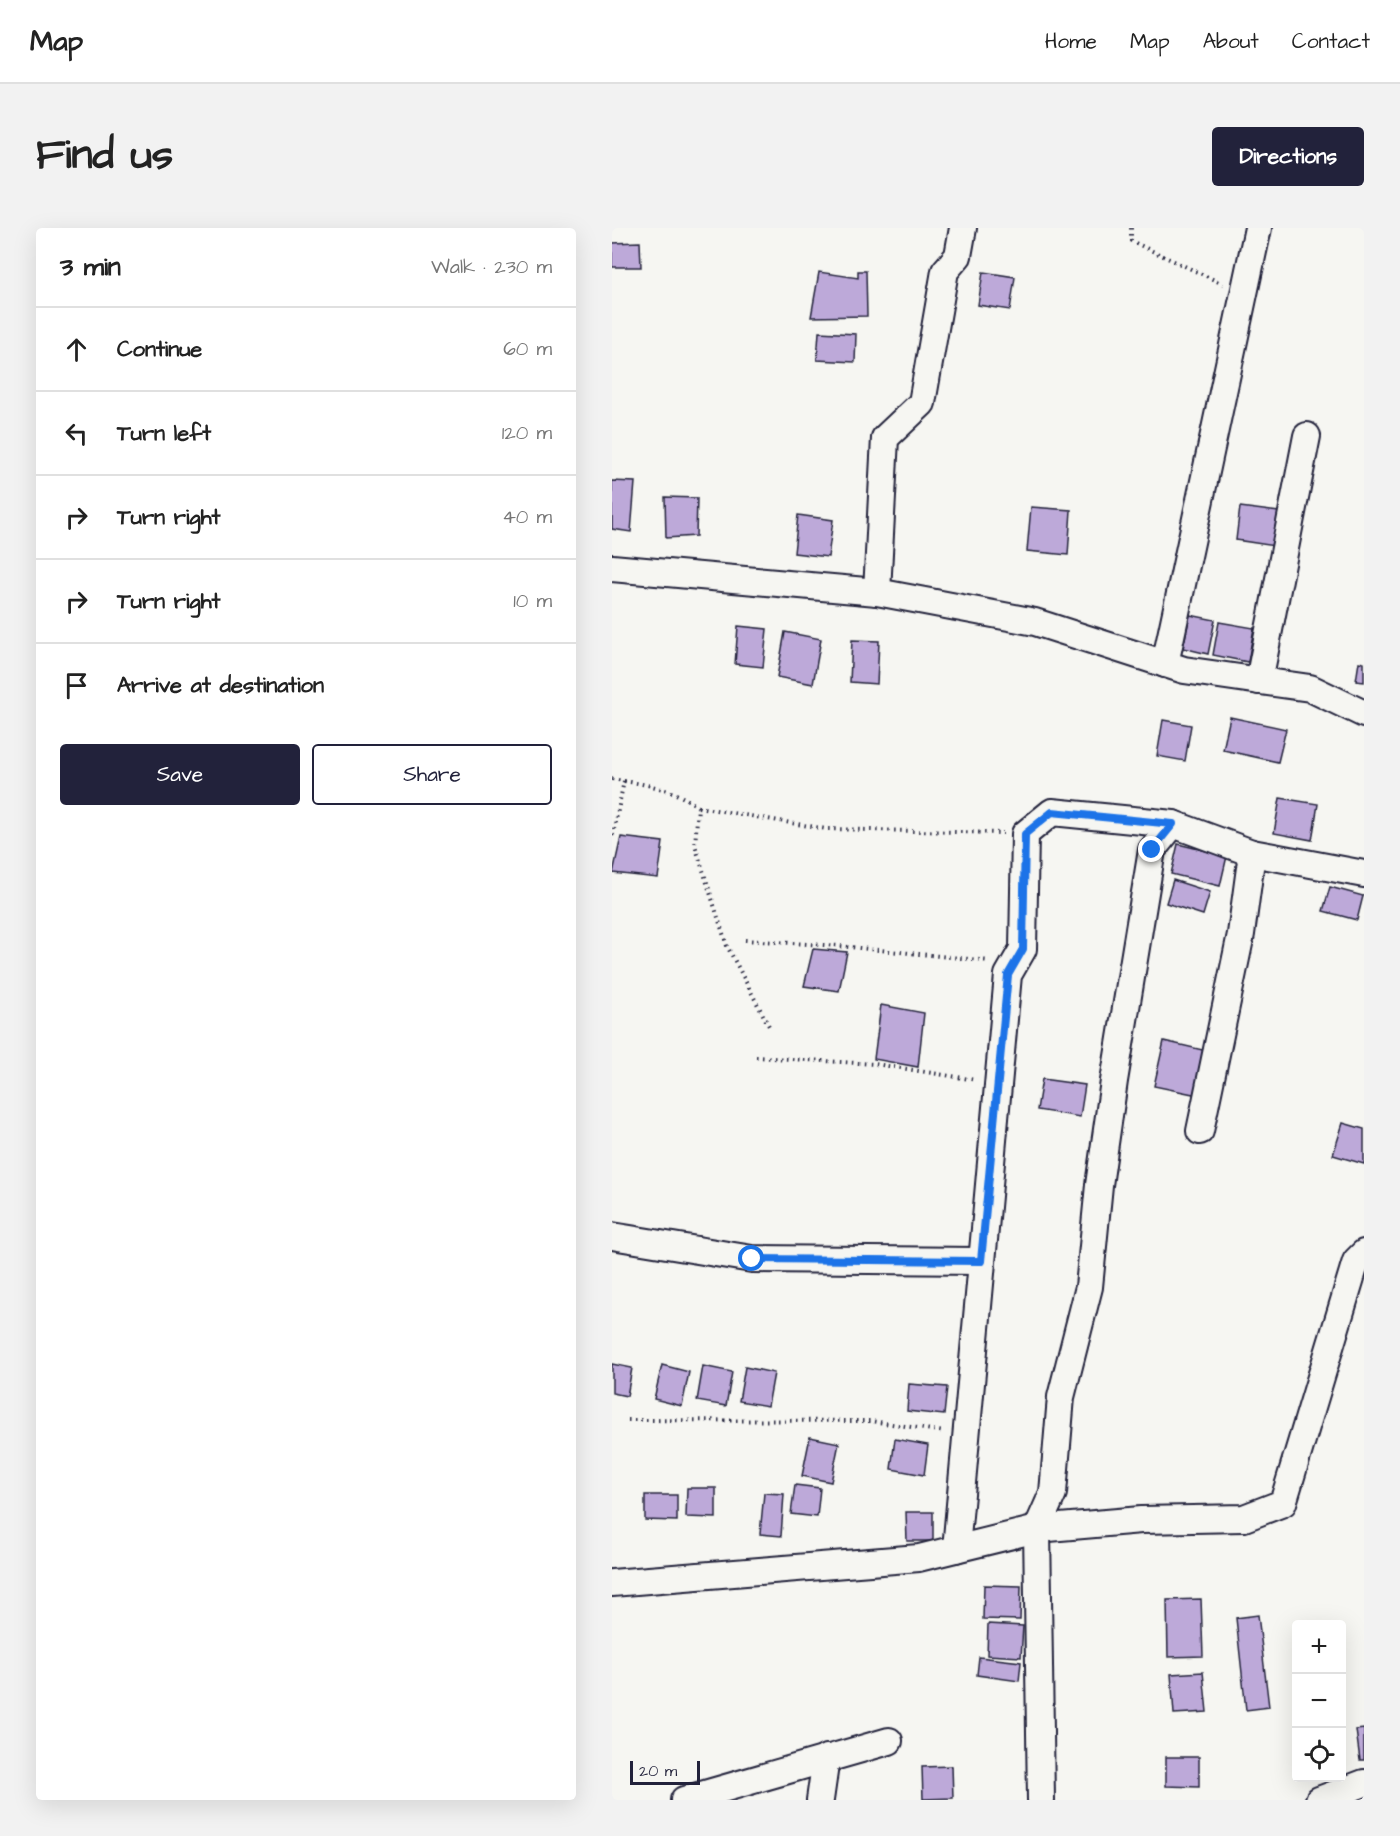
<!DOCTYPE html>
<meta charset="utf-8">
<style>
:root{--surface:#fff;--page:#f2f2f2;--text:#222;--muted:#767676;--line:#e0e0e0;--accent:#22223b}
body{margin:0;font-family:"Architects Daughter",sans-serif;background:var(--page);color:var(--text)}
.controls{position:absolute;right:18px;bottom:18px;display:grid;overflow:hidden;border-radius:6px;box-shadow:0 6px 24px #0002}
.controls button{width:54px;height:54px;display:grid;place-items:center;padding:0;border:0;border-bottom:2px solid var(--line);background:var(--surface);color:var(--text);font:30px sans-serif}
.scale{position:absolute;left:18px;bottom:15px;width:70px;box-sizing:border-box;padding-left:6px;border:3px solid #22223b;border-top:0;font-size:16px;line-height:21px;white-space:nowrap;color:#22223b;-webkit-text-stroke:4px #f6f6f2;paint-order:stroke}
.stop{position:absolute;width:18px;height:18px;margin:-14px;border:4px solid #1a73e8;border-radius:50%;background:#fff}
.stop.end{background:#1a73e8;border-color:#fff;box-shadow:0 2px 6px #0008}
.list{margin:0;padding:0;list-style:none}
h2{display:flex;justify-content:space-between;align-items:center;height:78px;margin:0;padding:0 24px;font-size:26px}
h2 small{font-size:20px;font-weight:400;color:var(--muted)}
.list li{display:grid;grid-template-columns:39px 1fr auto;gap:18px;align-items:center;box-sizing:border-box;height:84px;padding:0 24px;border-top:2px solid var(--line)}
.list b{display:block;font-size:22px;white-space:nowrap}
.list em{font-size:20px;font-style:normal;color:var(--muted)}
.actions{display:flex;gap:12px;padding:18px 24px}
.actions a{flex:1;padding:14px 0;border:2px solid var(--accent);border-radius:6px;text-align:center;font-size:21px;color:var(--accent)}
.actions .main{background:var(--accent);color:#fff}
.icon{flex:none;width:33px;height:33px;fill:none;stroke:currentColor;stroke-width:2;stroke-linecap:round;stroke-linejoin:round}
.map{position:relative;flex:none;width:752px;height:1572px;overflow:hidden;border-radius:6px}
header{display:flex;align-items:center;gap:36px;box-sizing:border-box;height:84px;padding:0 30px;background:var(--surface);border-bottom:2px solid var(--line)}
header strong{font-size:28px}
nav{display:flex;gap:33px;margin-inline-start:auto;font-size:21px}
.intro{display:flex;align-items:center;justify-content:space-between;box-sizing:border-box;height:144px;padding:0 36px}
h1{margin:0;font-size:42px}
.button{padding:15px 27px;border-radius:6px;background:var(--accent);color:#fff;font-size:21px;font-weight:700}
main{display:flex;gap:36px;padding:0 36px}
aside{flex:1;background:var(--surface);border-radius:6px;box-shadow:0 6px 24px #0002}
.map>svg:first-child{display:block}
</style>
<header>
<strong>Map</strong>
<nav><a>Home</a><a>Map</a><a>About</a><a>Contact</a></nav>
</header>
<div class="intro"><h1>Find us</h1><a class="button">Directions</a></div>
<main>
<aside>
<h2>3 min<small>Walk · 230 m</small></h2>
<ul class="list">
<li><svg class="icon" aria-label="ahead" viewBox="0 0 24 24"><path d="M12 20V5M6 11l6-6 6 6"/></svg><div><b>Continue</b></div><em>60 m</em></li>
<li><svg class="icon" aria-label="left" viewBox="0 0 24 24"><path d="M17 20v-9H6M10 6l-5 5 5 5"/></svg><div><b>Turn left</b></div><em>120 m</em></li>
<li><svg class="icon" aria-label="right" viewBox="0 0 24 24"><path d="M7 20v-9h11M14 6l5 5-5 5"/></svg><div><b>Turn right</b></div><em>40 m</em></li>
<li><svg class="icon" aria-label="right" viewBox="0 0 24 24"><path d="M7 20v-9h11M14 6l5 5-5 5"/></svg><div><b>Turn right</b></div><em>10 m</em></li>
<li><svg class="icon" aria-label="arrive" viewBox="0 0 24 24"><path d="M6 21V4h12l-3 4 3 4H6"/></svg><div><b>Arrive at destination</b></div></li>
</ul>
<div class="actions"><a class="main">Save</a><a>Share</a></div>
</aside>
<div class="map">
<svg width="752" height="1572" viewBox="0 0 752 1572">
<rect width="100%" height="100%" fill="#f6f6f2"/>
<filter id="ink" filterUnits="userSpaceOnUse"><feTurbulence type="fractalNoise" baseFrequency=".0167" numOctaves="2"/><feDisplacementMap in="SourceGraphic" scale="12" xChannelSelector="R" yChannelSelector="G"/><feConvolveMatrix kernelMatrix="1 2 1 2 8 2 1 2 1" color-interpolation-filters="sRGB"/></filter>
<g filter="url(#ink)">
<!-- building -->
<g fill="#bda9d9" stroke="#22223b" stroke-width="1.5">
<path d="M28 14 29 39H0V15Z"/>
<path d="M246 43H254L255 88 199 89 207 44 246 50Z"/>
<path d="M371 44 403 49 398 82 366 77Z"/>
<path d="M207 104 244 106 243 134 205 132Z"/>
<path d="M0 253 23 254 19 304 0 301Z"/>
<path d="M53 269 85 270 84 308 54 310Z"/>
<path d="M419 279 459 282 456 327 415 323Z"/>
<path d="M628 279 667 284 663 318 624 312Z"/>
<path d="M186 287 221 292 216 329 182 325Z"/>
<path d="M578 387 603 392 596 426 571 420Z"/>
<path d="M607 394 642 400 636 434 601 427Z"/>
<path d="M126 398 155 401 151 439 123 436Z"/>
<path d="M173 404 209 411 201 456 165 449Z"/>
<path d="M240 412 267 413 265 456 238 454Z"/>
<path d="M747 434 752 435V454L744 453Z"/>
<path d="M618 489 674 501 666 534 611 522Z"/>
<path d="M551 492 579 497 573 533 545 528Z"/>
<path d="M668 570 706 576 700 612 662 605Z"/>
<path d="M9 609 51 614 46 650 1 645Z"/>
<path d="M566 616 615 628 608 658 559 646Z"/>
<path d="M561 652 598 664 591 687 554 675Z"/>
<path d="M718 659 751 668 745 692 711 683Z"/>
<path d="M201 721 235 724 227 763 192 758Z"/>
<path d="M269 777 312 785 306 839 262 831Z"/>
<path d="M552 813 595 823 586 867 542 858Z"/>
<path d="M430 851 473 857 468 889 425 882Z"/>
<path d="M731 895 752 901V936L721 927Z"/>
<path d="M0 1136 20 1140 15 1168 0 1165Z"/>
<path d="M50 1137 77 1144 70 1178 42 1171Z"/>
<path d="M91 1138 120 1144 114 1178 85 1173Z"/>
<path d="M133 1139 162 1145 156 1178 127 1173Z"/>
<path d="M297 1156 335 1159 332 1187 295 1183Z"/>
<path d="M198 1209 227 1215 219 1254 190 1248Z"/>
<path d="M283 1211 316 1217 312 1247 279 1241Z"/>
<path d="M183 1257 208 1260 205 1289 179 1286Z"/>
<path d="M75 1260H104V1290L74 1289Z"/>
<path d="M152 1265 172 1266 169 1308 148 1306Z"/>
<path d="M33 1267H65V1293L33 1292Z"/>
<path d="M294 1284H321V1313H295Z"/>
<path d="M372 1357 409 1358 408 1392 371 1391Z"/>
<path d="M589 1371 591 1428 556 1429 555 1372Z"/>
<path d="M646 1387 657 1479 634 1482 624 1390Z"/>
<path d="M376 1396 411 1398 409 1429 375 1427Z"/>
<path d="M367 1429 409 1434 407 1453 365 1447Z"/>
<path d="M591 1444 595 1484 562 1486 559 1446Z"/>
<path d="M752 1501V1532H748L744 1502Z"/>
<path d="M554 1529H587V1559L554 1558Z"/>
<path d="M340 1538 341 1570 311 1571 310 1539Z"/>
</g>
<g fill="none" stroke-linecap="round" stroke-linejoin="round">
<defs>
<g id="minor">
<path d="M0 340 265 364 423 394 572 442 698 460 752 486"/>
<path d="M265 364 273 210 310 175 333 43 346 28 351 0"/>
<path d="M553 436 646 0"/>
<path d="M647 453 695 208"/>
<path d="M640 625 752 646"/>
<path d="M0 1008 140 1031 369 1033"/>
<path d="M344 1321 396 747 411 721 413 606 440 584 561 596"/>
<path d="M0 1355 307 1330 425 1301 529 1292 632 1290 671 1275 744 1033 752 1025"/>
<path d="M72 1572 277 1513"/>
<path d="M208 1572 214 1530"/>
<path d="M429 1572 425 1301 441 1265 449 1169 477 1059 487 957 502 853 540 622 561 596 640 625 629 706 588 903"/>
<path d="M707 1572 752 1555"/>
</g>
</defs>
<!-- minor casing -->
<use href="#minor" stroke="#22223b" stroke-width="30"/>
<!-- path -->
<g stroke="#22223b" stroke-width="4" stroke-dasharray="1.5 4.5" stroke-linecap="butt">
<path d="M519 0V13L611 56"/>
<path d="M0 551 12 553 0 611"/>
<path d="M12 553C39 557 64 562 86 579L83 617 115 718 158 800"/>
<path d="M86 579 214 601 391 605"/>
<path d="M133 712 227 718 378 733"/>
<path d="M144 829 263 836 364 852"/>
<path d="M16 1192 259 1193 333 1204"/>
</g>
<!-- minor -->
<use href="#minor" stroke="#f6f6f2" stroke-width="26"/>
</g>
</g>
<g fill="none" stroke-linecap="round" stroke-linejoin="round" filter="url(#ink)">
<!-- route -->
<path stroke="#1a73e8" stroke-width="8" d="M140 1031 369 1033 396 747 411 721 413 606 440 584 561 596 540 622"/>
</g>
</svg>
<div class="controls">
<button>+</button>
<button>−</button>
<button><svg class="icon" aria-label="locate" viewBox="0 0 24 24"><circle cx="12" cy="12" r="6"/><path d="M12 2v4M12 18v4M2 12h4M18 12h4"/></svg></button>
</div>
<div class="scale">20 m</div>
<div class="stop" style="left:140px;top:1031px"></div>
<div class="stop end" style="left:540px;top:622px"></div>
</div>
</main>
